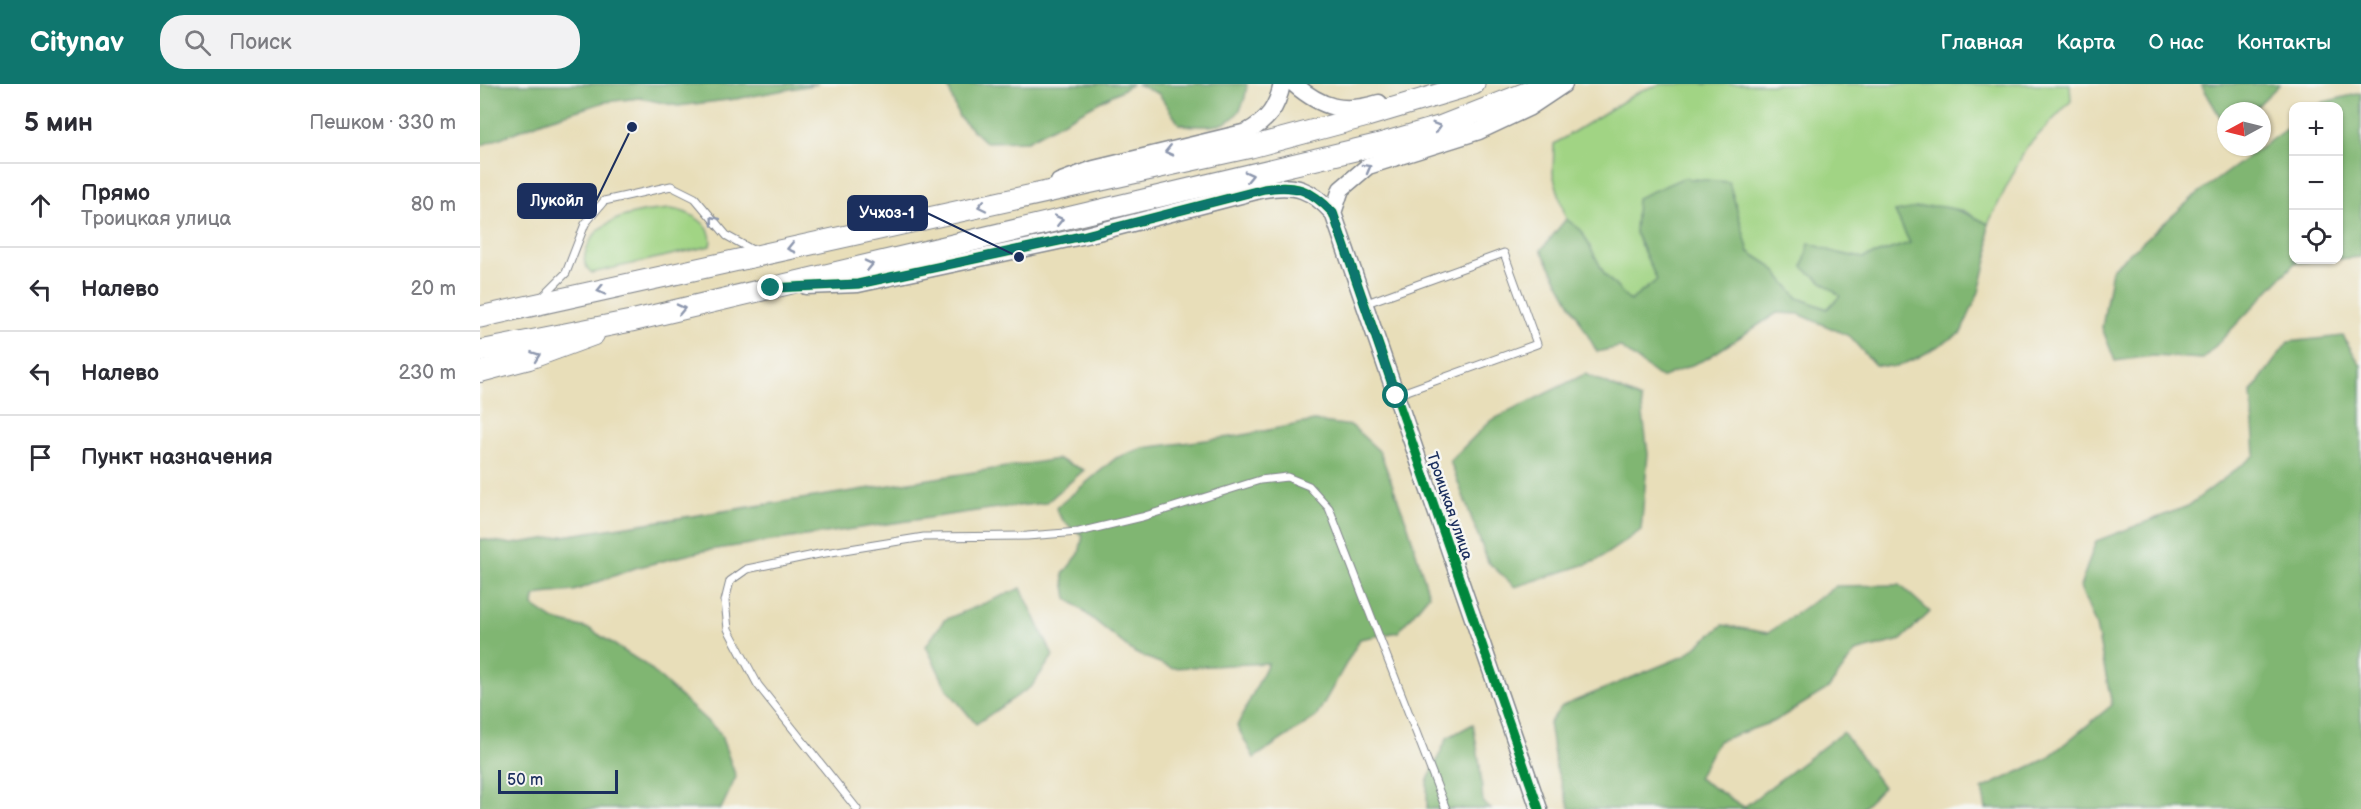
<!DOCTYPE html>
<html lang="ru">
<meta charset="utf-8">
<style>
:root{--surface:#fff;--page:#f2f2f3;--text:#2b2b33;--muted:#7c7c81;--line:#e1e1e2;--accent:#0f766e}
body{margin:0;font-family:"Balsamiq Sans",sans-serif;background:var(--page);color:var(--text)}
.controls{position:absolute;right:18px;top:18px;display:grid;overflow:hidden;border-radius:12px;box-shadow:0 2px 4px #0004}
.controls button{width:54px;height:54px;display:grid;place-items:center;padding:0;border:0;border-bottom:2px solid var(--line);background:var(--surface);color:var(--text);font:30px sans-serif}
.compass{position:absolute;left:1737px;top:18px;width:54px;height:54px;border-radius:50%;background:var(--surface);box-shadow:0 2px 4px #0004;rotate:263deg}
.scale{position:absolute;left:18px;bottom:15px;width:120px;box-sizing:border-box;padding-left:6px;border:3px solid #1b2f5e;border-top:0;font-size:16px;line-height:21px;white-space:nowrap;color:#1b2f5e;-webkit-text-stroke:4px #f6f6f2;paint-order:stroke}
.stop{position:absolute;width:18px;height:18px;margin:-14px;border:4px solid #0f766e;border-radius:50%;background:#fff}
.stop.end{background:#0f766e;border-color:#fff;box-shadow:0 2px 6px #0008}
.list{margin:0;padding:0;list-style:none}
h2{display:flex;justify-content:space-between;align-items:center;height:78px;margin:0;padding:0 24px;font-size:26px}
h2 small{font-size:20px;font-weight:400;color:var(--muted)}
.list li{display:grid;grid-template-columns:39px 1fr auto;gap:18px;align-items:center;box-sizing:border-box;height:84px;padding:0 24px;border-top:2px solid var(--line)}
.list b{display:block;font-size:22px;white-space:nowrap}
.list p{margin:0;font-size:20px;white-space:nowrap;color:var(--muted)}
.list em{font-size:20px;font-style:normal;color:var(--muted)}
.icon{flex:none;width:33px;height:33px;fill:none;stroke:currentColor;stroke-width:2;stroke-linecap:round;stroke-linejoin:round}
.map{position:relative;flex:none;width:1881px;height:725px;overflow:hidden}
header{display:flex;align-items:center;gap:36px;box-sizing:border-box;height:84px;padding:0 30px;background:var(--accent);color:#fff}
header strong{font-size:28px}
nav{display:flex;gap:33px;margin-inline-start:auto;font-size:21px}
.search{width:420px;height:54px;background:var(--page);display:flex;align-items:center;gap:15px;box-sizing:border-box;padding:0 21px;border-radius:24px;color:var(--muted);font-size:22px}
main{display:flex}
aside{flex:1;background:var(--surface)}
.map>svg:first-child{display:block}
</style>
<header>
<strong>Citynav</strong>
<div class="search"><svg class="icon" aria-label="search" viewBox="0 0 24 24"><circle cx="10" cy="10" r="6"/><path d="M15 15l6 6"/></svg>Поиск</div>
<nav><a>Главная</a><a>Карта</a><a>О нас</a><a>Контакты</a></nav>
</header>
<main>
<aside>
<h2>5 мин<small>Пешком · 330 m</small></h2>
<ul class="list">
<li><svg class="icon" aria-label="ahead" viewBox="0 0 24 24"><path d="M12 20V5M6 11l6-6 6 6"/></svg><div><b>Прямо</b><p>Троицкая улица</p></div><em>80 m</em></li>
<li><svg class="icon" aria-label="left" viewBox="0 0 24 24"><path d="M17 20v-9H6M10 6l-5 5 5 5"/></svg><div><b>Налево</b></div><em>20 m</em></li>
<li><svg class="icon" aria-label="left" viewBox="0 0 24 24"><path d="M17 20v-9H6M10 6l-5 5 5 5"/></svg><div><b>Налево</b></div><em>230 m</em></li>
<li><svg class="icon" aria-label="arrive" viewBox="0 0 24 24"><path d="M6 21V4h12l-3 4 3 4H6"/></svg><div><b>Пункт назначения</b></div></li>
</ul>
</aside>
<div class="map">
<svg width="1881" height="725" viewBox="0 0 1881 725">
<rect width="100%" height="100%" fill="#f6f6f2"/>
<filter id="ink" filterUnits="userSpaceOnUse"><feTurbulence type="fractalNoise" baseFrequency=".0167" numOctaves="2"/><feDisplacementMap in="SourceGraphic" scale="12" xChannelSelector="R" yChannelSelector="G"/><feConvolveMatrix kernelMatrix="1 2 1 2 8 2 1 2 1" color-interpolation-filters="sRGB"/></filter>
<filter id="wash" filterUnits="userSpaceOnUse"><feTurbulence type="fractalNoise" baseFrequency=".008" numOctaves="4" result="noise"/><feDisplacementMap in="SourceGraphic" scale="24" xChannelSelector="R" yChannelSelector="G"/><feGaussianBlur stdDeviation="1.35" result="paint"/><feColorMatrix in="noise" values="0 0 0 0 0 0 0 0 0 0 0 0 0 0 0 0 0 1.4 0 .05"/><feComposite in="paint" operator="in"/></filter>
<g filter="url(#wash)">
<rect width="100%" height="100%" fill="#e8deb9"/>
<!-- green -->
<g fill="#a1d484" stroke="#5e8271" stroke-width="1.5">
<path d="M1181 0H1590L1591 17 1546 64 1508 140 1482 126 1415 128 1430 159 1383 174 1357 169 1329 160 1323 183 1361 212 1348 225 1318 214 1291 182 1269 168 1260 141 1155 148 1177 196 1150 217 1125 191 1101 146 1086 135 1073 90 1074 60 1160 7Z"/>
<path d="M191 125C208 127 236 140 230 162L112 189C103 181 103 175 107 164 118 132 161 127 191 125Z"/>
</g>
<!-- forest -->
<g fill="#80b672" stroke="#4e7268" stroke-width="1.5">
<path d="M0 0H338L256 15 198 22 160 14 125 18 66 36 0 62Z"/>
<path d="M467 0H653L547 57 505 58 479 33Z"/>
<path d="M656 0H767C764 43 736 46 699 40L679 10Z"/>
<path d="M1721 0H1800L1772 27H1746V37L1743 38Z"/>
<path d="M1881 9V173L1859 175 1858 22H1837L1844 18Z"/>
<path d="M1813 40 1814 176H1852L1815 179 1723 275 1673 272 1635 277 1622 244 1632 185 1717 110Z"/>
<path d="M1203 94 1249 98 1269 168 1291 182 1318 214 1347 225 1360 212 1323 183 1329 159 1357 169 1383 174 1430 159 1415 128C1458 119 1468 119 1508 140L1509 168 1499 208 1481 249 1439 273 1416 283 1395 281 1369 252 1319 230 1297 229 1226 275 1181 294 1140 263 1117 268 1061 166 1086 135 1101 146 1125 191 1150 217 1177 196 1155 148 1157 114Z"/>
<path d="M1863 252 1881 282V725H1506L1502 705 1566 675 1632 621 1616 542 1600 503 1616 457 1708 422 1775 371 1771 308 1808 258Z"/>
<path d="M1105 290 1161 315 1168 370 1161 446 1116 477 1035 503 1008 478 970 377 1010 337Z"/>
<path d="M834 337 872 342 900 368 928 442 949 511 918 548 880 555 836 633 774 674 757 642 788 579 692 584 655 569 587 514 583 490 599 470 603 451C592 445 580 437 576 424L636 374 663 364 758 352Z"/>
<path d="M578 375 604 386 566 419 510 425 223 467 155 484 94 507 61 510 54 513 53 522 74 536 110 545 166 581 240 649 256 693 241 725H0V455L32 460Z"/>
<path d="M1420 501 1450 528 1421 556 1375 568 1349 604 1295 637 1238 657 1218 694 1264 723 1363 648 1403 703 1382 725H1090L1076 684 1069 639 1082 622 1204 572 1243 541 1288 549 1356 502Z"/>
<path d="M541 504 573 572 552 602 496 640 467 605 446 562 464 536Z"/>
<path d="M993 640 1000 681 1003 719 1011 725H947V698L967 654Z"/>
</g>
</g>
<g filter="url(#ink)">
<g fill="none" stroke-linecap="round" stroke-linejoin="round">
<defs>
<g id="service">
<path d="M61 214 86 189 105 140 124 117 191 102 215 114 247 152 276 168"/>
<path d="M884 220 1024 169 1057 260 916 311"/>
<path d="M377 725 278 601 248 545 245 517 250 497 267 485 339 470 444 453 547 452 599 448 662 433 780 396 807 393 829 402 849 424 966 725"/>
</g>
<g id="tertiary">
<path d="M814 0C842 24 863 30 899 19"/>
<path d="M579 98 614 85 767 48C788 36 797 24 802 0"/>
<path d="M853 129 861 105 888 82 999 47 1048 24 1084 0"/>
<path d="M326 202 378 200 602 152 784 105C816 100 831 105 853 129L1059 725"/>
</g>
<path id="primary" d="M0 288 49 275 114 251"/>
<g id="trunk">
<path d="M0 233 771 63 887 32 994 0"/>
<path d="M0 267 151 237 896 61 962 42 1069 0"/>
</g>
</defs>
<!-- service casing -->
<use href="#service" stroke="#82868c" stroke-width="9"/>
<!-- tertiary casing -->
<use href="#tertiary" stroke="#82868c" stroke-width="19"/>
<!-- primary casing -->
<use href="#primary" stroke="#82868c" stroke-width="22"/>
<!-- trunk casing -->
<use href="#trunk" stroke="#82868c" stroke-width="23"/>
<!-- service -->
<use href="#service" stroke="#fff" stroke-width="7"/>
<!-- tertiary -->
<use href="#tertiary" stroke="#fff" stroke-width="16"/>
<!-- primary -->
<use href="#primary" stroke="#fff" stroke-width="20"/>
<!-- trunk -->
<use href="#trunk" stroke="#fff" stroke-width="21"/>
<defs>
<path id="cycleway" d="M291 204 378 200 602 152 784 105C816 100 831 105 853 129L1059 725"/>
</defs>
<!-- cycleway casing -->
<use href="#cycleway" stroke="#f6f6f2" stroke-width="13"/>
<!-- cycleway -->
<use href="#cycleway" stroke="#00873e" stroke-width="9"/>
</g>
<!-- one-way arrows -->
<defs><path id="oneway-chevron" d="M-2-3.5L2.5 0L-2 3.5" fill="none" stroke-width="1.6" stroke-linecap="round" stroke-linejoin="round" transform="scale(1.5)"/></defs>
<g stroke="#8d97ae">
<use href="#oneway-chevron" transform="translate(957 43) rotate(-17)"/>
<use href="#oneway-chevron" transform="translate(689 67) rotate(167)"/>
<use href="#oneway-chevron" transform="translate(887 84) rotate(-29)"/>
<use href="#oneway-chevron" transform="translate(769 92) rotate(-13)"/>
<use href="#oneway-chevron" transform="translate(502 122) rotate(168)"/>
<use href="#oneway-chevron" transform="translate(234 136) rotate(-130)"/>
<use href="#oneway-chevron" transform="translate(579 136) rotate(-13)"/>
<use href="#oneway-chevron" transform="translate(311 164) rotate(167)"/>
<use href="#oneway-chevron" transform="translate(389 181) rotate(-13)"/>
<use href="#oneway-chevron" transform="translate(121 206) rotate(167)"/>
<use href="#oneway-chevron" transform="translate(201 225) rotate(-13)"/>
<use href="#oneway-chevron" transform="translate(56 272) rotate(-20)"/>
</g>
</g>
<g fill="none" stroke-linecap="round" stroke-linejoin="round" filter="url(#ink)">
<!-- route -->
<path stroke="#0f766e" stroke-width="8" d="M291 204 378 200 602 152 784 105C816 101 831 105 853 129L916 312"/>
</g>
<g text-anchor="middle" stroke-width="5" stroke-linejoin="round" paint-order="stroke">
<!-- street labels -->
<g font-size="15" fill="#1b2f5e" stroke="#f6f6f2">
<text transform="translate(970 422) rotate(71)" y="5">Троицкая улица</text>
</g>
</g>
<!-- callouts -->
<path fill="none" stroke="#1b2f5e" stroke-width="2" d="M152 43L116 117M539 173L447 129"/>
<g fill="#1b2f5e" stroke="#f6f6f2" stroke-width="2">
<circle cx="152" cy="43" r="6"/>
<circle cx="539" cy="173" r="6"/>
</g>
<g fill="#1b2f5e" stroke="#1b2f5e" stroke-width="2">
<rect x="38" y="100" width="78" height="34" rx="6"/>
<rect x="368" y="112" width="79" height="34" rx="6"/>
</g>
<g font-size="16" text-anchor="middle" font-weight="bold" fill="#fff">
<text x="77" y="122">Лукойл</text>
<text x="407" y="134">Учхоз-1</text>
</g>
</svg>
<div class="controls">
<button>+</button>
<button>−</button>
<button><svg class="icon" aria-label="locate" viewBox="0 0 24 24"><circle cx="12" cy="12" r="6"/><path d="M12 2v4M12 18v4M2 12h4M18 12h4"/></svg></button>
</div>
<svg class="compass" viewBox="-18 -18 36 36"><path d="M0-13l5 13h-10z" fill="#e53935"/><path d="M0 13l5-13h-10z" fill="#7c7c81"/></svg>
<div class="scale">50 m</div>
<div class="stop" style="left:916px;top:312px"></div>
<div class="stop end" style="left:291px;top:204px"></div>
</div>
</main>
